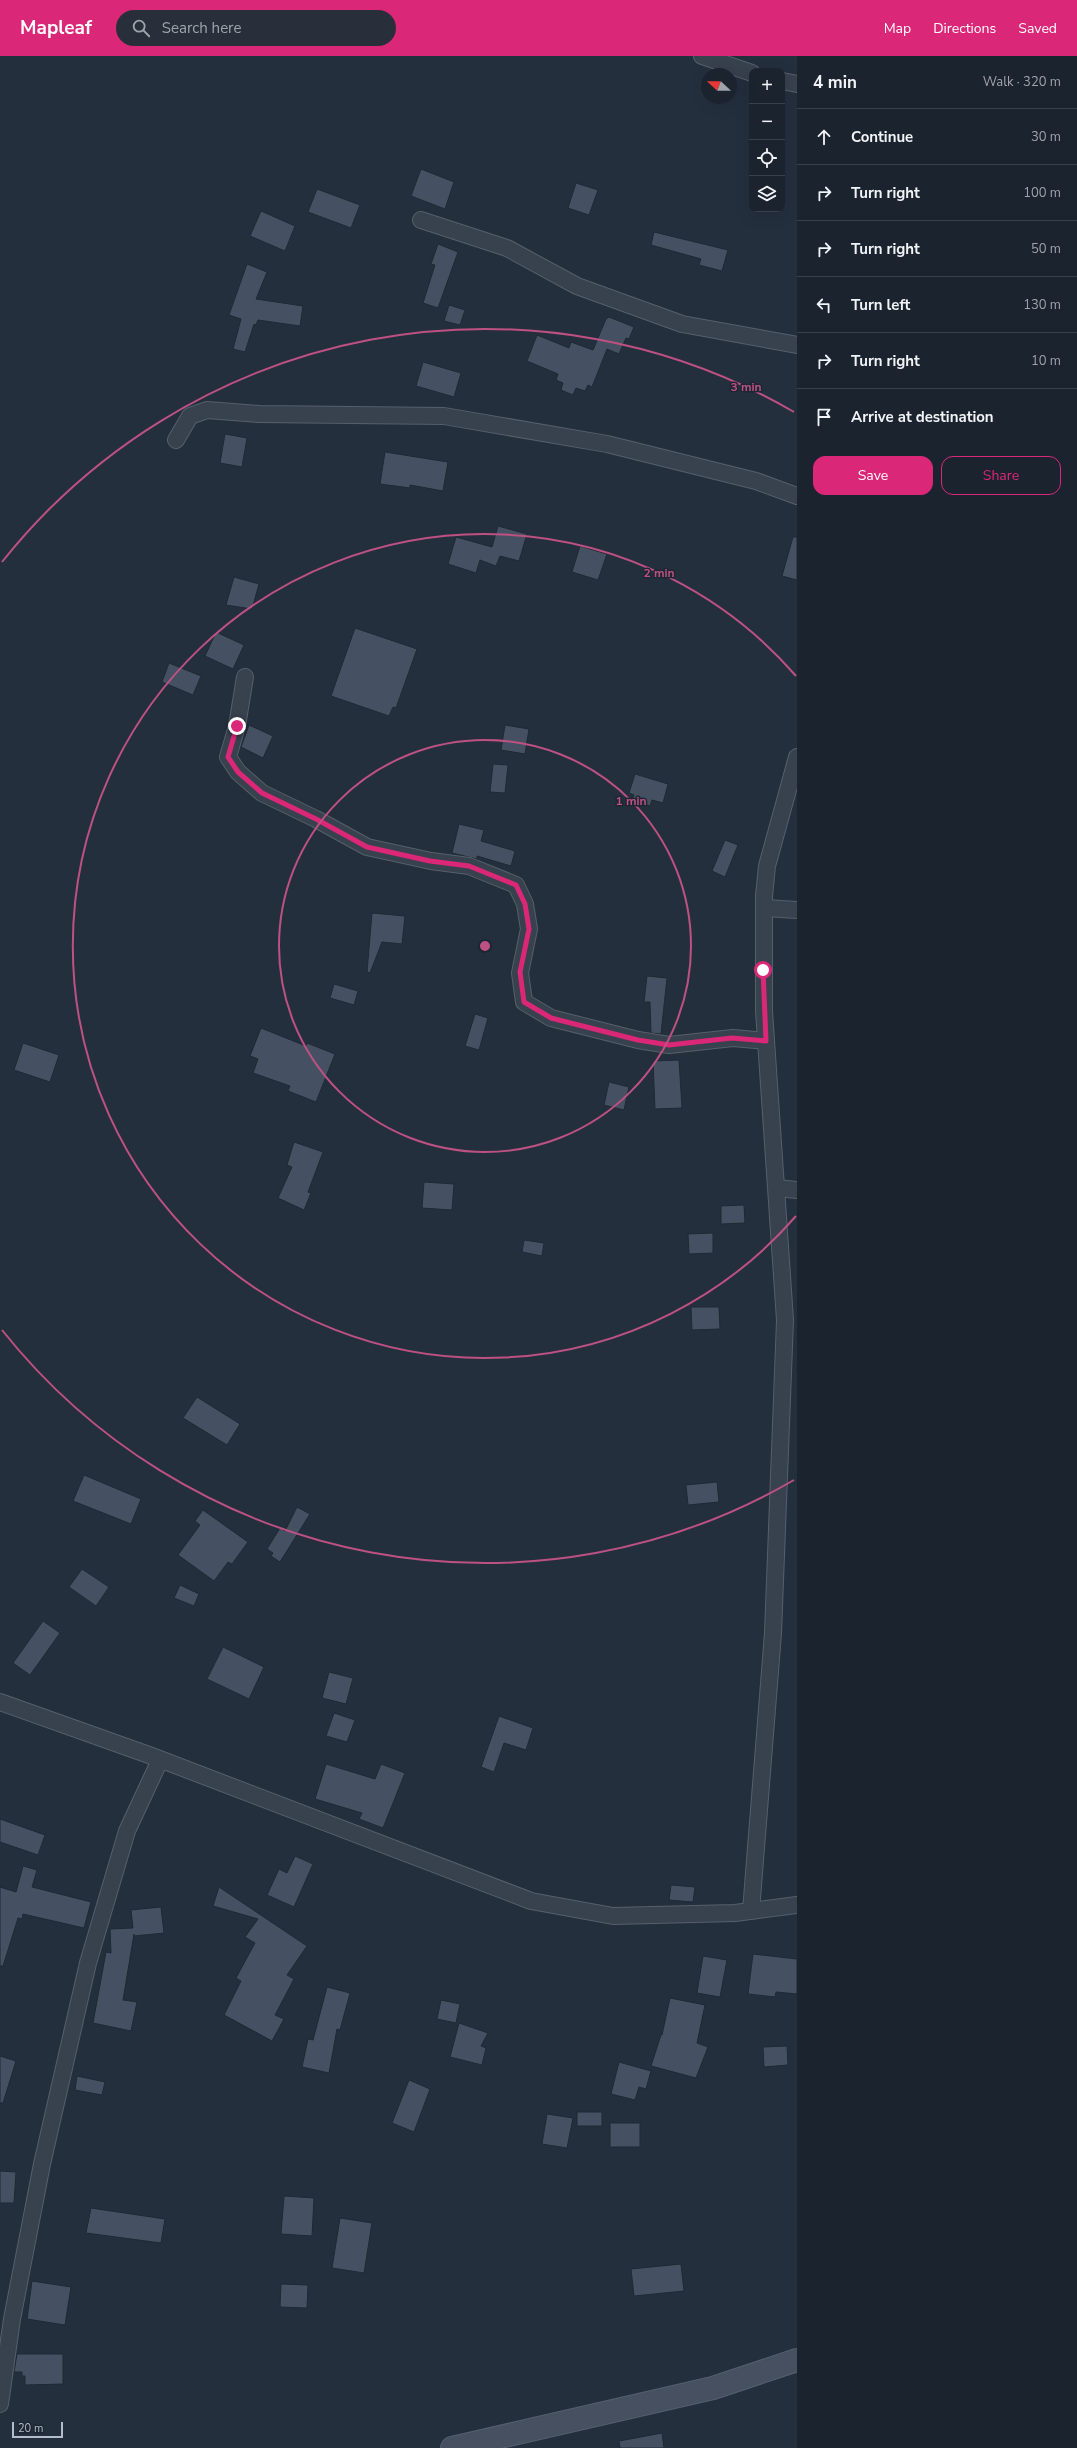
<!DOCTYPE html>
<meta charset="utf-8">
<style>
:root{--surface:#1b232e;--page:#282f3a;--text:#f1f3f6;--muted:#a0a4aa;--line:#39404a;--accent:#db2777}
body{margin:0;font-family:"Nunito Sans",sans-serif;background:var(--page);color:var(--text)}
.controls{position:absolute;right:12px;top:12px;display:grid;overflow:hidden;border-radius:8px;box-shadow:0 4px 16px #0002}
.controls button{width:36px;height:36px;display:grid;place-items:center;padding:0;border:0;border-bottom:1px solid var(--line);background:var(--surface);color:var(--text);font:20px sans-serif}
.compass{position:absolute;left:701px;top:12px;width:36px;height:36px;border-radius:50%;background:var(--surface);box-shadow:0 4px 16px #0002;rotate:292deg}
.scale{position:absolute;left:12px;bottom:10px;width:51px;box-sizing:border-box;padding-left:4px;border:2px solid #b4bcc9;border-top:0;font-size:11px;line-height:14px;white-space:nowrap;color:#b4bcc9;-webkit-text-stroke:3px #1d2633;paint-order:stroke}
.stop{position:absolute;width:12px;height:12px;margin:-9px;border:3px solid #db2777;border-radius:50%;background:#fff}
.stop.end{background:#db2777;border-color:#fff;box-shadow:0 1px 4px #0008}
.list{margin:0;padding:0;list-style:none}
h2{display:flex;justify-content:space-between;align-items:center;height:52px;margin:0;padding:0 16px;font-size:17px}
h2 small{font-size:13px;font-weight:400;color:var(--muted)}
.list li{display:grid;grid-template-columns:26px 1fr auto;gap:12px;align-items:center;box-sizing:border-box;height:56px;padding:0 16px;border-top:1px solid var(--line)}
.list b{display:block;font-size:15px;white-space:nowrap}
.list em{font-size:13px;font-style:normal;color:var(--muted)}
.actions{display:flex;gap:8px;padding:12px 16px}
.actions a{flex:1;padding:9px 0;border:1px solid var(--accent);border-radius:12px;text-align:center;font-size:14px;color:var(--accent)}
.actions .main{background:var(--accent);color:#fff}
.icon{flex:none;width:22px;height:22px;fill:none;stroke:currentColor;stroke-width:2;stroke-linecap:round;stroke-linejoin:round}
.map{position:relative;flex:none;width:797px;height:2392px;overflow:hidden}
header{display:flex;align-items:center;gap:24px;box-sizing:border-box;height:56px;padding:0 20px;background:var(--accent);color:#fff}
header strong{font-size:19px}
nav{display:flex;gap:22px;margin-inline-start:auto;font-size:14px}
.search{width:280px;height:36px;background:var(--page);display:flex;align-items:center;gap:10px;box-sizing:border-box;padding:0 14px;border-radius:22px;color:var(--muted);font-size:15px}
main{display:flex}
aside{flex:1;background:var(--surface)}
.map>svg:first-child{display:block}
</style>
<header>
<strong>Mapleaf</strong>
<div class="search"><svg class="icon" aria-label="search" viewBox="0 0 24 24"><circle cx="10" cy="10" r="6"/><path d="M15 15l6 6"/></svg>Search here</div>
<nav><a>Map</a><a>Directions</a><a>Saved</a></nav>
</header>
<main>
<div class="map">
<svg width="797" height="2392" viewBox="0 0 797 2392">
<rect width="100%" height="100%" fill="#242f3e"/>
<!-- building -->
<g fill="#455162" stroke="#1f2835">
<path d="M421 113 454 126 445 153 411 140Z"/>
<path d="M576 127 598 134 589 159 568 152Z"/>
<path d="M317 133 360 149 351 172 308 156Z"/>
<path d="M261 155 295 170 285 195 250 180Z"/>
<path d="M654 176 728 194 722 215 699 209 701 203 651 189Z"/>
<path d="M438 188 458 196 438 252 423 247 435 209 431 208Z"/>
<path d="M247 208 267 216 256 243 303 250 300 270 258 264 256 269 254 268 245 296 233 293 241 263 229 259Z"/>
<path d="M449 249 465 254 460 269 444 265Z"/>
<path d="M609 261 634 271 629 283 626 282 619 298 607 293 592 331 588 329 585 335 576 332 573 339 561 334 563 327 556 324 558 318 527 305 537 279 569 292 571 286 593 294 606 263Z"/>
<path d="M423 306 461 317 454 341 416 330Z"/>
<path d="M225 378 247 382 242 411 220 407Z"/>
<path d="M385 396 448 406 443 435 410 429V432L380 428Z"/>
<path d="M498 470 527 478 519 505 500 500 496 510 480 504 476 517 448 508 456 481 492 491Z"/>
<path d="M793 481H797V524L782 520Z"/>
<path d="M580 490 607 498 598 524 572 516Z"/>
<path d="M234 521 259 528 252 553 226 549Z"/>
<path d="M355 572 417 593 396 652 393 651 389 660 331 640Z"/>
<path d="M216 576 244 589 233 613 205 600Z"/>
<path d="M169 607 201 620 193 639 162 626Z"/>
<path d="M249 669 273 680 263 702 241 691Z"/>
<path d="M505 669 529 673 525 698 501 694Z"/>
<path d="M493 708 508 709 505 737 490 736Z"/>
<path d="M635 718 668 728 663 747 652 744 650 750 632 745 634 739 629 737Z"/>
<path d="M459 768 484 774 481 785 515 795 511 810 477 800V803L452 797Z"/>
<path d="M725 784 738 789 725 821 712 815Z"/>
<path d="M372 857 405 860 402 888 382 886 370 917 367 916Z"/>
<path d="M647 920 667 922 661 978 651 977 650 946H644Z"/>
<path d="M334 928 358 935 354 949 330 942Z"/>
<path d="M475 958 488 962 479 994 465 990Z"/>
<path d="M261 972 306 990 307 987 335 998 316 1046 288 1035 290 1030 253 1017 258 1003 250 1000Z"/>
<path d="M23 987 59 999 50 1026 14 1014Z"/>
<path d="M679 1004 682 1052 655 1053 653 1005Z"/>
<path d="M609 1026 629 1031 624 1054 604 1049Z"/>
<path d="M294 1086 323 1096 308 1136 311 1137 304 1154 278 1142 292 1111 287 1109Z"/>
<path d="M424 1126 454 1128 452 1154 422 1152Z"/>
<path d="M744 1149 745 1167 721 1168V1150Z"/>
<path d="M713 1177V1197L689 1198 688 1178Z"/>
<path d="M524 1184 544 1187 542 1200 522 1196Z"/>
<path d="M691 1251H719L720 1273 692 1274Z"/>
<path d="M197 1341 240 1368 227 1389 183 1362Z"/>
<path d="M84 1419 141 1443 131 1468 73 1445Z"/>
<path d="M717 1426 719 1446 688 1449 686 1429Z"/>
<path d="M297 1451 310 1458 280 1506 271 1500 273 1497 267 1493 280 1472 285 1475Z"/>
<path d="M203 1454 248 1486 232 1508 228 1506 214 1525 178 1499 200 1469 195 1465Z"/>
<path d="M82 1513 109 1531 96 1550 69 1531Z"/>
<path d="M180 1529 199 1538 194 1550 174 1542Z"/>
<path d="M43 1565 60 1577 30 1619 13 1607Z"/>
<path d="M223 1591 264 1611 249 1643 207 1623Z"/>
<path d="M329 1616 353 1622 346 1648 322 1642Z"/>
<path d="M334 1657 355 1664 347 1686 326 1680Z"/>
<path d="M499 1660 533 1672 526 1694 504 1687 494 1716 481 1711Z"/>
<path d="M326 1708 375 1723 381 1708 405 1717 383 1772 359 1763 362 1757 315 1743Z"/>
<path d="M0 1763 45 1779 38 1799 0 1786Z"/>
<path d="M295 1800 313 1808 294 1851 267 1839 279 1813 287 1817Z"/>
<path d="M23 1810 37 1814 32 1831 91 1846 84 1872 23 1858 22 1863 18 1862 3 1910H0V1831L16 1836Z"/>
<path d="M671 1829 695 1831 693 1846 669 1844Z"/>
<path d="M219 1831 307 1890 287 1919 294 1923 275 1959 284 1963 272 1985 224 1959 241 1925 236 1922 255 1887 245 1881 258 1863 213 1850Z"/>
<path d="M161 1851 164 1877 134 1880V1878L123 1944 137 1946 131 1975 93 1967 106 1896 111 1897 110 1873 133 1872 131 1854Z"/>
<path d="M753 1898 797 1903V1938L776 1936 775 1941 748 1938Z"/>
<path d="M703 1900 727 1904 720 1941 697 1937Z"/>
<path d="M327 1931 350 1937 340 1974 337 1973 329 2017 302 2011 308 1983 313 1984Z"/>
<path d="M670 1942 705 1949 697 1987 708 1991 696 2022 651 2010 661 1979H662Z"/>
<path d="M441 1944 460 1948 456 1967 437 1963Z"/>
<path d="M459 1967 488 1977 481 1990 486 1992 482 2009 450 2001Z"/>
<path d="M787 1990 788 2009 764 2011 763 1991Z"/>
<path d="M0 2000 16 2005 3 2047H0Z"/>
<path d="M619 2006 651 2015 646 2033 639 2031 635 2044 611 2038Z"/>
<path d="M77 2020 105 2026 102 2039 75 2034Z"/>
<path d="M409 2024 430 2033 414 2076 392 2067Z"/>
<rect x="577" y="2056" width="25" height="14"/>
<path d="M547 2058 573 2062 567 2092 542 2088Z"/>
<rect x="610" y="2067" width="30" height="24"/>
<path d="M0 2115 16 2116 14 2147H0Z"/>
<path d="M284 2140 314 2142 312 2180 281 2178Z"/>
<path d="M91 2152 165 2163 161 2187 86 2177Z"/>
<path d="M340 2162 372 2167 364 2217 332 2212Z"/>
<path d="M681 2208 684 2235 634 2240 631 2213Z"/>
<path d="M32 2225 71 2231 65 2269 27 2263Z"/>
<path d="M281 2228 308 2229 307 2252 280 2251Z"/>
<path d="M17 2298H63V2328L25 2329V2320H22V2316H14Z"/>
<path d="M662 2377 664 2392H620L619 2385Z"/>
</g>
<g fill="none" stroke-linecap="round" stroke-linejoin="round">
<defs>
<g id="minor">
<path d="M702 0 752 17"/>
<path d="M782 25 797 28"/>
<path d="M421 164 507 192 577 230 682 268 797 289"/>
<path d="M176 384 190 360 207 354 259 358 444 360 607 388 756 425 797 440"/>
<path d="M245 621 237 670 228 701 238 716 262 737 316 763 367 791 431 805 469 810 516 829 525 848 529 873 520 917 524 946 551 962 638 984 669 989 733 982 766 985"/>
<path d="M765 852 797 854"/>
<path d="M777 1132 797 1134"/>
<path d="M0 1646 149 1699 531 1845 613 1860 735 1857 797 1849"/>
<path d="M751 1855 773 1577 785 1264 764 955V840L767 810 797 701"/>
<path d="M0 2348 12 2263 42 2108 88 1907 127 1775 160 1704"/>
</g>
<path id="secondary" d="M452 2392 713 2332 797 2304"/>
</defs>
<!-- minor casing -->
<use href="#minor" stroke="#565f6c" stroke-width="18"/>
<!-- secondary casing -->
<use href="#secondary" stroke="#565f6c" stroke-width="24"/>
<!-- minor -->
<use href="#minor" stroke="#38414e" stroke-width="16"/>
<!-- secondary -->
<use href="#secondary" stroke="#465061" stroke-width="22"/>
</g>
<g fill="none" stroke-linecap="round" stroke-linejoin="round">
<!-- route -->
<path stroke="#db2777" stroke-width="5" d="M237 670 228 701 238 716 262 737 316 763 367 791 430 805 469 810 516 829 525 848 529 873 520 916 524 946 551 962 638 984 669 989 732 982 766 985 763 914"/>
</g>
<!-- distance rings -->
<g fill="none" stroke="#bd5182" stroke-width="2">
<circle cx="485" cy="890" r="206"/>
<path d="M796 1160A412 412 0 1 1 796 620"/>
<path d="M794 1424A617 617 0 0 1 2 1274M2 506A617 617 0 0 1 794 356"/>
</g>
<circle cx="485" cy="890" r="6" fill="#bd5182" stroke="#1d2633" stroke-width="2"/>
<g font-size="12" text-anchor="middle" font-weight="bold" fill="#bd5182" stroke="#1d2633" stroke-width="3" stroke-linejoin="round" paint-order="stroke">
<text x="746" y="335">3 min</text>
<text x="659" y="521">2 min</text>
<text x="631" y="749">1 min</text>
</g>
</svg>
<div class="controls">
<button>+</button>
<button>−</button>
<button><svg class="icon" aria-label="locate" viewBox="0 0 24 24"><circle cx="12" cy="12" r="6"/><path d="M12 2v4M12 18v4M2 12h4M18 12h4"/></svg></button>
<button><svg class="icon" aria-label="layers" viewBox="0 0 24 24"><path d="M12 4l9 5-9 5-9-5zM3 14l9 5 9-5"/></svg></button>
</div>
<svg class="compass" viewBox="-18 -18 36 36"><path d="M0-13l5 13h-10z" fill="#e53935"/><path d="M0 13l5-13h-10z" fill="#a0a4aa"/></svg>
<div class="scale">20 m</div>
<div class="stop" style="left:763px;top:914px"></div>
<div class="stop end" style="left:237px;top:670px"></div>
</div>
<aside>
<h2>4 min<small>Walk · 320 m</small></h2>
<ul class="list">
<li><svg class="icon" aria-label="ahead" viewBox="0 0 24 24"><path d="M12 20V5M6 11l6-6 6 6"/></svg><div><b>Continue</b></div><em>30 m</em></li>
<li><svg class="icon" aria-label="right" viewBox="0 0 24 24"><path d="M7 20v-9h11M14 6l5 5-5 5"/></svg><div><b>Turn right</b></div><em>100 m</em></li>
<li><svg class="icon" aria-label="right" viewBox="0 0 24 24"><path d="M7 20v-9h11M14 6l5 5-5 5"/></svg><div><b>Turn right</b></div><em>50 m</em></li>
<li><svg class="icon" aria-label="left" viewBox="0 0 24 24"><path d="M17 20v-9H6M10 6l-5 5 5 5"/></svg><div><b>Turn left</b></div><em>130 m</em></li>
<li><svg class="icon" aria-label="right" viewBox="0 0 24 24"><path d="M7 20v-9h11M14 6l5 5-5 5"/></svg><div><b>Turn right</b></div><em>10 m</em></li>
<li><svg class="icon" aria-label="arrive" viewBox="0 0 24 24"><path d="M6 21V4h12l-3 4 3 4H6"/></svg><div><b>Arrive at destination</b></div></li>
</ul>
<div class="actions"><a class="main">Save</a><a>Share</a></div>
</aside>
</main>
